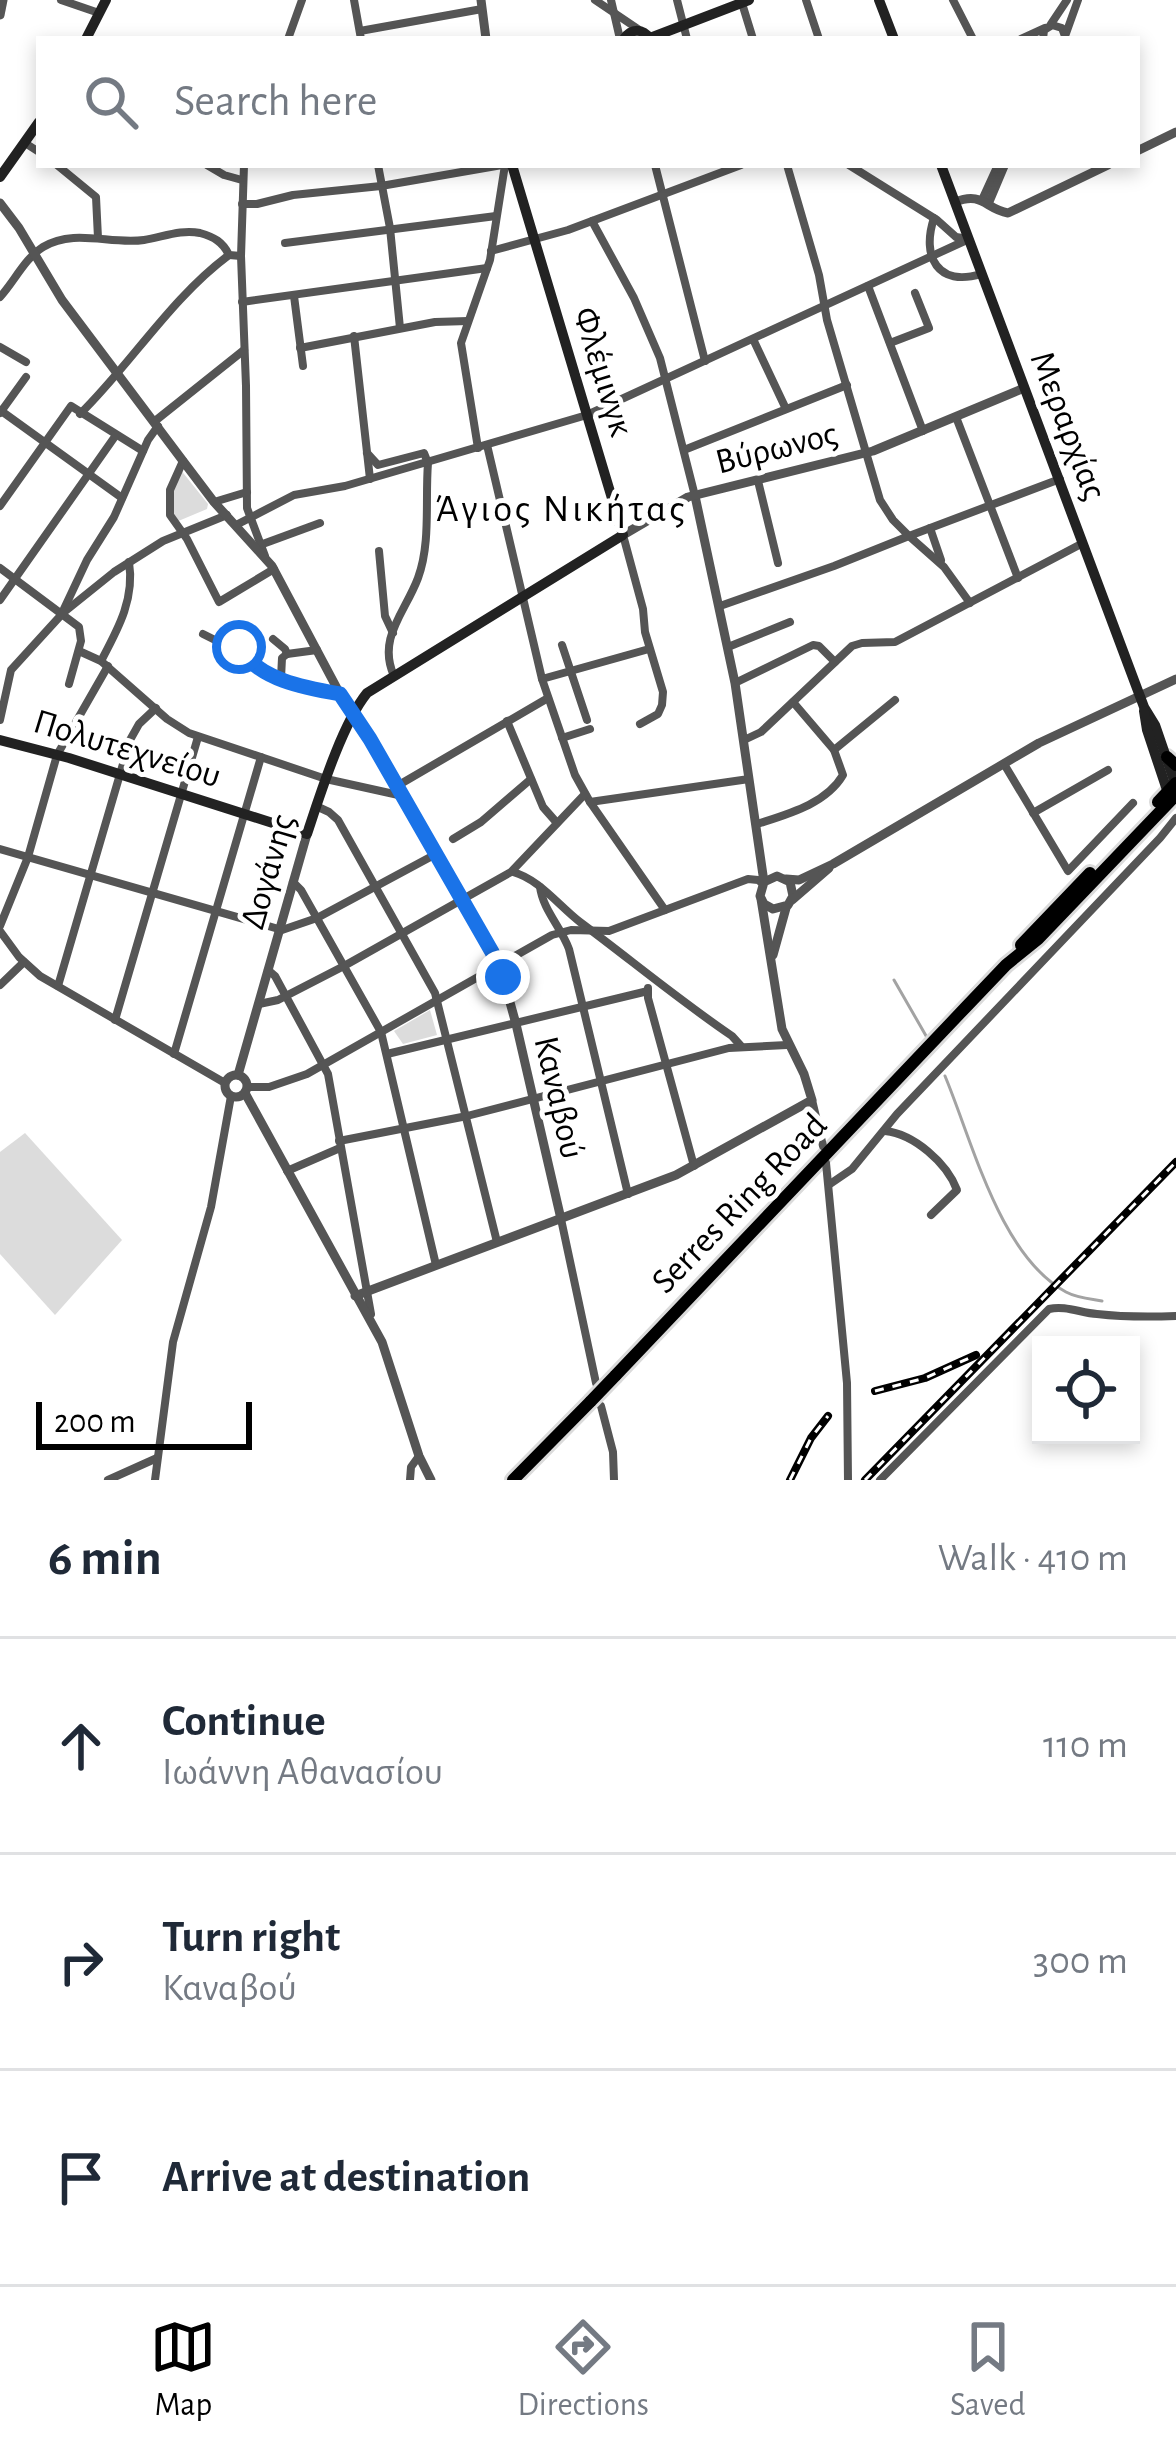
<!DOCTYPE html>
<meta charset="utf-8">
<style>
:root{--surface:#fff;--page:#f2f2f3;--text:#1f2937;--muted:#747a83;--line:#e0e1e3;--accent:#000}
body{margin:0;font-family:"Alegreya Sans",sans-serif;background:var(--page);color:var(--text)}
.controls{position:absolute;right:36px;bottom:36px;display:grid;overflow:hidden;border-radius:0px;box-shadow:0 6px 18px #0003}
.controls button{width:108px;height:108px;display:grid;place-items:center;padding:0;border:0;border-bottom:3px solid var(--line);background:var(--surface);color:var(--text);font:60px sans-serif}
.scale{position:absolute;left:36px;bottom:30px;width:216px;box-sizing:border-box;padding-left:12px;border:6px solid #000;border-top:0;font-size:33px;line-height:42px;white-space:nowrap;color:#000;-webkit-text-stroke:9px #fff;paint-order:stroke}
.stop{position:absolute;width:36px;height:36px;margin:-27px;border:9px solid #1a73e8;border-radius:50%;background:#fff}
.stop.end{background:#1a73e8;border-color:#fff;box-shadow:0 3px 12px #0008}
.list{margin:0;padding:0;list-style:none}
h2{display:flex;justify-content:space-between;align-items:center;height:156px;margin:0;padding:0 48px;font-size:51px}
h2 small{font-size:39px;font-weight:400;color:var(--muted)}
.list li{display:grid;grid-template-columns:78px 1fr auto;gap:36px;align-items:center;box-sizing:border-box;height:216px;padding:0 48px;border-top:3px solid var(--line)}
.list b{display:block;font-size:45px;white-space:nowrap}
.list p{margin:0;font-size:39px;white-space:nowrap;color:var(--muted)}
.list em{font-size:39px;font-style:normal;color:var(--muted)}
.icon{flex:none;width:66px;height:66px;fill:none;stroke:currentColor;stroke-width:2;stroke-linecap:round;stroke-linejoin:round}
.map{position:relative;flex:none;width:1176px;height:1480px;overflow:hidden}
.search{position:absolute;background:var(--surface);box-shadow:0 6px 18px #0003;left:36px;right:36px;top:36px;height:132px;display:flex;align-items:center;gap:30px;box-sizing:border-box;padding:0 42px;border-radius:0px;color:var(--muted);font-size:45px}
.sheet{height:804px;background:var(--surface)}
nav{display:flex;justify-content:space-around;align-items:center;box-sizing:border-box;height:168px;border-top:3px solid var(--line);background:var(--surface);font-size:33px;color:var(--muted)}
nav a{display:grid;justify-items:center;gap:6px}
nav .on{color:var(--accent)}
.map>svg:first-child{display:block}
</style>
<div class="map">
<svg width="1176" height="1480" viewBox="0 0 1176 1480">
<rect width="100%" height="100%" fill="#fff"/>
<!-- green -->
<g fill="#dcdcdc">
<path d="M180 469 208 504 207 509 176 522C167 503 174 488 180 469Z"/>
<path d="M430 1010 437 1035 403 1044 394 1031Z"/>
<path d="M25 1133 122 1240 55 1315 0 1254V1152Z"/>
</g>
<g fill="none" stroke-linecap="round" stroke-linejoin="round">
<!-- stream -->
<g stroke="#a3a3a3" stroke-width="3">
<path d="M894 980 929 1041"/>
<path d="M945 1076C973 1143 1000 1256 1066 1292 1077 1298 1091 1299 1102 1301"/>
</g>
<defs>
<g id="primary">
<path d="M1167 757 1176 765"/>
<path d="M1158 802 1176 783"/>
<path d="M1021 945 1090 873"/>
<path d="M615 1376 965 1008 1006 965 1038 939 1176 795"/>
<path d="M513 1480 591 1401"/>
</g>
</defs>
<!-- primary casing -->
<use href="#primary" stroke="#dbdbdb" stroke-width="18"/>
<!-- minor -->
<g stroke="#555" stroke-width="8">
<path d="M61 0 99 13"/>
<path d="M354 0 361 39"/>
<path d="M595 0 638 29"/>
<path d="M611 0 620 39"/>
<path d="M677 0 687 39"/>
<path d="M741 0 753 39"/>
<path d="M806 0 819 39"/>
<path d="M953 0 973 39"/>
<path d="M1051 24 1067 0"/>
<path d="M360 31 482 9"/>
<path d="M288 39 302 0"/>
<path d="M1021 39 1045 28"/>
<path d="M1043 39 1044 30 1052 25 1062 28 1065 36"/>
<path d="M1064 39 1078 0"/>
<path d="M25 143 39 152"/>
<path d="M57 165 96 197 98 238"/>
<path d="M207 165 224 175 242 180"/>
<path d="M244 165 241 256 246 386 247 508 265 556"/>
<path d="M378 165 390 228 400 328"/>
<path d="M655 165 705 361"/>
<path d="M849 165 937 220 956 237 969 239"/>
<path d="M982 200 998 165"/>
<path d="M989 203 1005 165"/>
<path d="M242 204H257L293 195 381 186 502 165"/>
<path d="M934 218C921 257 938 287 981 274"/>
<path d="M592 221 634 298 660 358 695 496"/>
<path d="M285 243 496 216"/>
<path d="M491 251 568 230 741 165"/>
<path d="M868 286 923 431"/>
<path d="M294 296 303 366"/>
<path d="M0 297C14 282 25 258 43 247 75 228 110 245 144 240 163 237 181 229 200 233 214 237 223 242 229 255L241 256"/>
<path d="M242 302 487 268"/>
<path d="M354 336 370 479"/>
<path d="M753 339 786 409"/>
<path d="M890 343 929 328 915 293"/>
<path d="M0 347 26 362"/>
<path d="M300 348 435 322 468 321"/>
<path d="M0 410 122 498"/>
<path d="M0 413 26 377"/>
<path d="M80 414C131 364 171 298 229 255"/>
<path d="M956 417 1018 578"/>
<path d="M155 421 244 350"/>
<path d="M487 445 542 679 575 775 590 802 665 910"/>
<path d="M478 448 461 343 490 260 505 165"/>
<path d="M684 450 847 385"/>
<path d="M367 453 378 465 424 453 428 463C425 500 431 543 418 578 405 613 377 638 394 676"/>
<path d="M183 461 170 490V515L187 539 219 602 274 569"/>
<path d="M758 481 778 563"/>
<path d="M214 502 247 492"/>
<path d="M0 506 71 406 143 451"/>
<path d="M236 525 294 495 345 486 587 415 969 239"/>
<path d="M930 528 941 560"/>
<path d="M623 535 643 609 645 632 663 692 662 705 658 714 640 724"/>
<path d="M260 545 320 523"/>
<path d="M379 551 385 616 393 633"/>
<path d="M0 568 79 627 81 641 69 684"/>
<path d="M0 600 116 435"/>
<path d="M970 603 944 567 909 536 1060 479"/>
<path d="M720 606 834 566 909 536 893 520 880 500 827 320 819 275 787 165"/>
<path d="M63 611 87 560 114 517 148 440 158 426"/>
<path d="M233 633C234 634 240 650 241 652 258 681 309 689 340 694"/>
<path d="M203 634 241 653"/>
<path d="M273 639 285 649 287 654"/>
<path d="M562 645 587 720"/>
<path d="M728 647 790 622"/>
<path d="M79 651 101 661 167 719 189 733 326 779 403 796"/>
<path d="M287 654 317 650"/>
<path d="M101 661C118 629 135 599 129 562"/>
<path d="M281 678 282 658 287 654"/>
<path d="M542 679 649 649"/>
<path d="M735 683 813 645 819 646 835 662"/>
<path d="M793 702 834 750 895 700"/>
<path d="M0 720 11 670 63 613 114 572 163 541 227 515"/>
<path d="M507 721 543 807 557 823"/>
<path d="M562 738 590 729"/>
<path d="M744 740 761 732 852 646 862 643 895 642 1083 543"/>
<path d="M1004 764 1068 871 1133 803"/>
<path d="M397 786 548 698"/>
<path d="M590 802 749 779"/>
<path d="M316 806 329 812 338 820 435 993 497 1242"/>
<path d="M1033 813 1108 770"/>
<path d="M757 824C788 814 826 804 843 775L834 750"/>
<path d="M453 839 481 822 531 779"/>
<path d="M0 849 282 930 317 918 436 854"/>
<path d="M513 872C539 879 559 906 580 922 631 960 679 1000 732 1036L741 1046"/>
<path d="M293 882 301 890 381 1032 436 1265"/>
<path d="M540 887C543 910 561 927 569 949L628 1194"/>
<path d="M0 926 28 857 57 755 108 666"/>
<path d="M0 931 19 957 40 976 225 1083"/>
<path d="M268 970 275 976 328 1074 371 1314"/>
<path d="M0 985 24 962"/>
<path d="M58 986 130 740 139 724 156 708"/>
<path d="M648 988V998L694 1166"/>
<path d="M259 1004 278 1000 344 966 511 872 585 794"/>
<path d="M115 1020 198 737"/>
<path d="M174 1054 261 757"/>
<path d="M387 1054 648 991"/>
<path d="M247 1087H269L307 1074 552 935 571 930 609 931 748 879 758 880 763 884"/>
<path d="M812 1100 823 1146"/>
<path d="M885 1131C914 1134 947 1163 957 1190L931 1215"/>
<path d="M339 1141 467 1116 729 1048 787 1045"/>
<path d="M826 1163 847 1383 848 1480"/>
<path d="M287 1171 340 1148"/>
<path d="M830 1184 852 1169 897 1114 1160 838 1176 818"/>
<path d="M561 1219 596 1383"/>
<path d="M601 1406 613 1452 614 1480"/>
<path d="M108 1480 157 1458"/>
<path d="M155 1480 173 1342 211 1207 231 1096"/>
<path d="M410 1480 411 1467 419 1456"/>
<path d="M880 1480 1049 1309C1065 1305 1081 1313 1097 1314 1123 1317 1149 1317 1176 1316"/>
</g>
<!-- tertiary -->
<g stroke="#555" stroke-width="9">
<path d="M481 0 486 39"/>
<path d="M0 15 3 0"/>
<path d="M1137 151 1176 132"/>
<path d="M955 202C983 191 985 209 1008 213L1108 165"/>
<path d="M0 203 19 228 62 300 183 461 214 502 272 566 340 694 370 739 492 952 503 977 516 1024 561 1219"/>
<path d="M695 496 735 683 764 882 760 896 764 904 773 909 788 905 793 896 790 882 777 876 764 882"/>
<path d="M623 535 688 497 873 451 1024 388"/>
<path d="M786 879 799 880 833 864 1039 743 1176 679"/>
<path d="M792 900 829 868"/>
<path d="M773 955 786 908"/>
<circle cx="236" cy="1086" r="11"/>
<path d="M238 1075 307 834"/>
<path d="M245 1093 382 1342 419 1456 431 1480"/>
<path d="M355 1296 676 1175 812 1100 804 1074 782 1029 761 899"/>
</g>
<!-- secondary -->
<g stroke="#222" stroke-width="10">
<path d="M879 0 894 39"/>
<path d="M650 38 749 0"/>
<path d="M86 39 106 0"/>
<path d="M624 39C631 28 643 28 650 39"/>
<path d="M941 165 1144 707 1155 725 1176 786"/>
<path d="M0 177 39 122"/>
<path d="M1144 711 1147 730 1169 796"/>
<path d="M0 740 69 758 307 834C320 795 342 724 367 693L623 535 512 165"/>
</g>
<!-- primary -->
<use href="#primary" stroke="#000" stroke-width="12"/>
<defs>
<g id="rail">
<path d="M875 1391 925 1378 976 1355"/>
<path d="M790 1480 811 1438 828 1416"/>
<path d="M865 1480 1176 1162"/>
</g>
</defs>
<!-- rail casing -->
<use href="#rail" stroke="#000" stroke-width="8"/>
<!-- rail -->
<use href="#rail" stroke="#fff" stroke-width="3" stroke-dasharray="9" stroke-linecap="butt"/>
<defs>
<path id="primary-bridge" d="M591 1401 615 1376"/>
</defs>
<!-- primary-bridge casing -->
<use href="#primary-bridge" stroke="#dbdbdb" stroke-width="18" stroke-linecap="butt"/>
<!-- primary-bridge -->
<use href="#primary-bridge" stroke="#000" stroke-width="12"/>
</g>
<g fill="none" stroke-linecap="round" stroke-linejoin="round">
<!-- route -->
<path stroke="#1a73e8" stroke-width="15" d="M239 647C258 680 305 688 340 694L370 739 492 952 503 977"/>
</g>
<g text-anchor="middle" stroke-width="10" stroke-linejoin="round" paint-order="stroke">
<!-- street labels -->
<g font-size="36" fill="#000" stroke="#fff">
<text transform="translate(605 371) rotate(73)" y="13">Φλέμινγκ</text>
<text transform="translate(1070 425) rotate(69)" y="13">Μεραρχίας</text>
<text transform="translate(776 446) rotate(-14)" y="13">Βύρωνος</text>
<text transform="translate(128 747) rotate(17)" y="13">Πολυτεχνείου</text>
<text transform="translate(266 871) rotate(-74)" y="13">Δογάνης</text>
<text transform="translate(561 1097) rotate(77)" y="13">Καναβού</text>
<text transform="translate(738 1202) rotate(-46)" y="13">Serres Ring Road</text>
</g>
<!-- neighbourhood labels -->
<g font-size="39" letter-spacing="3" fill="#000" stroke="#fff">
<text x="561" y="521">Άγιος Νικήτας</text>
</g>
</g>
</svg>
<div class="controls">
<button><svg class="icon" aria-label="locate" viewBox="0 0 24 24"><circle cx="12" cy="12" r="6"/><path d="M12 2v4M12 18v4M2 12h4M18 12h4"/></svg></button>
</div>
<div class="scale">200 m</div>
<div class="stop" style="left:239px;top:647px"></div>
<div class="stop end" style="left:503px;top:977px"></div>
<div class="search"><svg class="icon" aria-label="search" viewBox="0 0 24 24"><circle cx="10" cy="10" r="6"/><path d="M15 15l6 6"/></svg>Search here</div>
</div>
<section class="sheet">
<h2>6 min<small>Walk · 410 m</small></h2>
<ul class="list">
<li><svg class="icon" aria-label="ahead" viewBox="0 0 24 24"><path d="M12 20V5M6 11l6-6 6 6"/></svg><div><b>Continue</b><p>Ιωάννη Αθανασίου</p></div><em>110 m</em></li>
<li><svg class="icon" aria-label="right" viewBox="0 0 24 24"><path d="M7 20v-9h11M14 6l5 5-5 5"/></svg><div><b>Turn right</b><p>Καναβού</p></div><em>300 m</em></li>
<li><svg class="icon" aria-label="arrive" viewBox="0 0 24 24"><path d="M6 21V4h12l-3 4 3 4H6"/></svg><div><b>Arrive at destination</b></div></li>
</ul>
</section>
<nav>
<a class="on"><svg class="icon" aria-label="map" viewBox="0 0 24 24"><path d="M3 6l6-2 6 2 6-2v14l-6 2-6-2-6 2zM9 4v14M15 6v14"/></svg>Map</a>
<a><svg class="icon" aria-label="directions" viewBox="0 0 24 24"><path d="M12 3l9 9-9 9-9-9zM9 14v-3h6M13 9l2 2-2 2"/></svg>Directions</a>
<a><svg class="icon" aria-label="saved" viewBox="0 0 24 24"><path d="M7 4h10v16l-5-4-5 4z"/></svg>Saved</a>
</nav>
